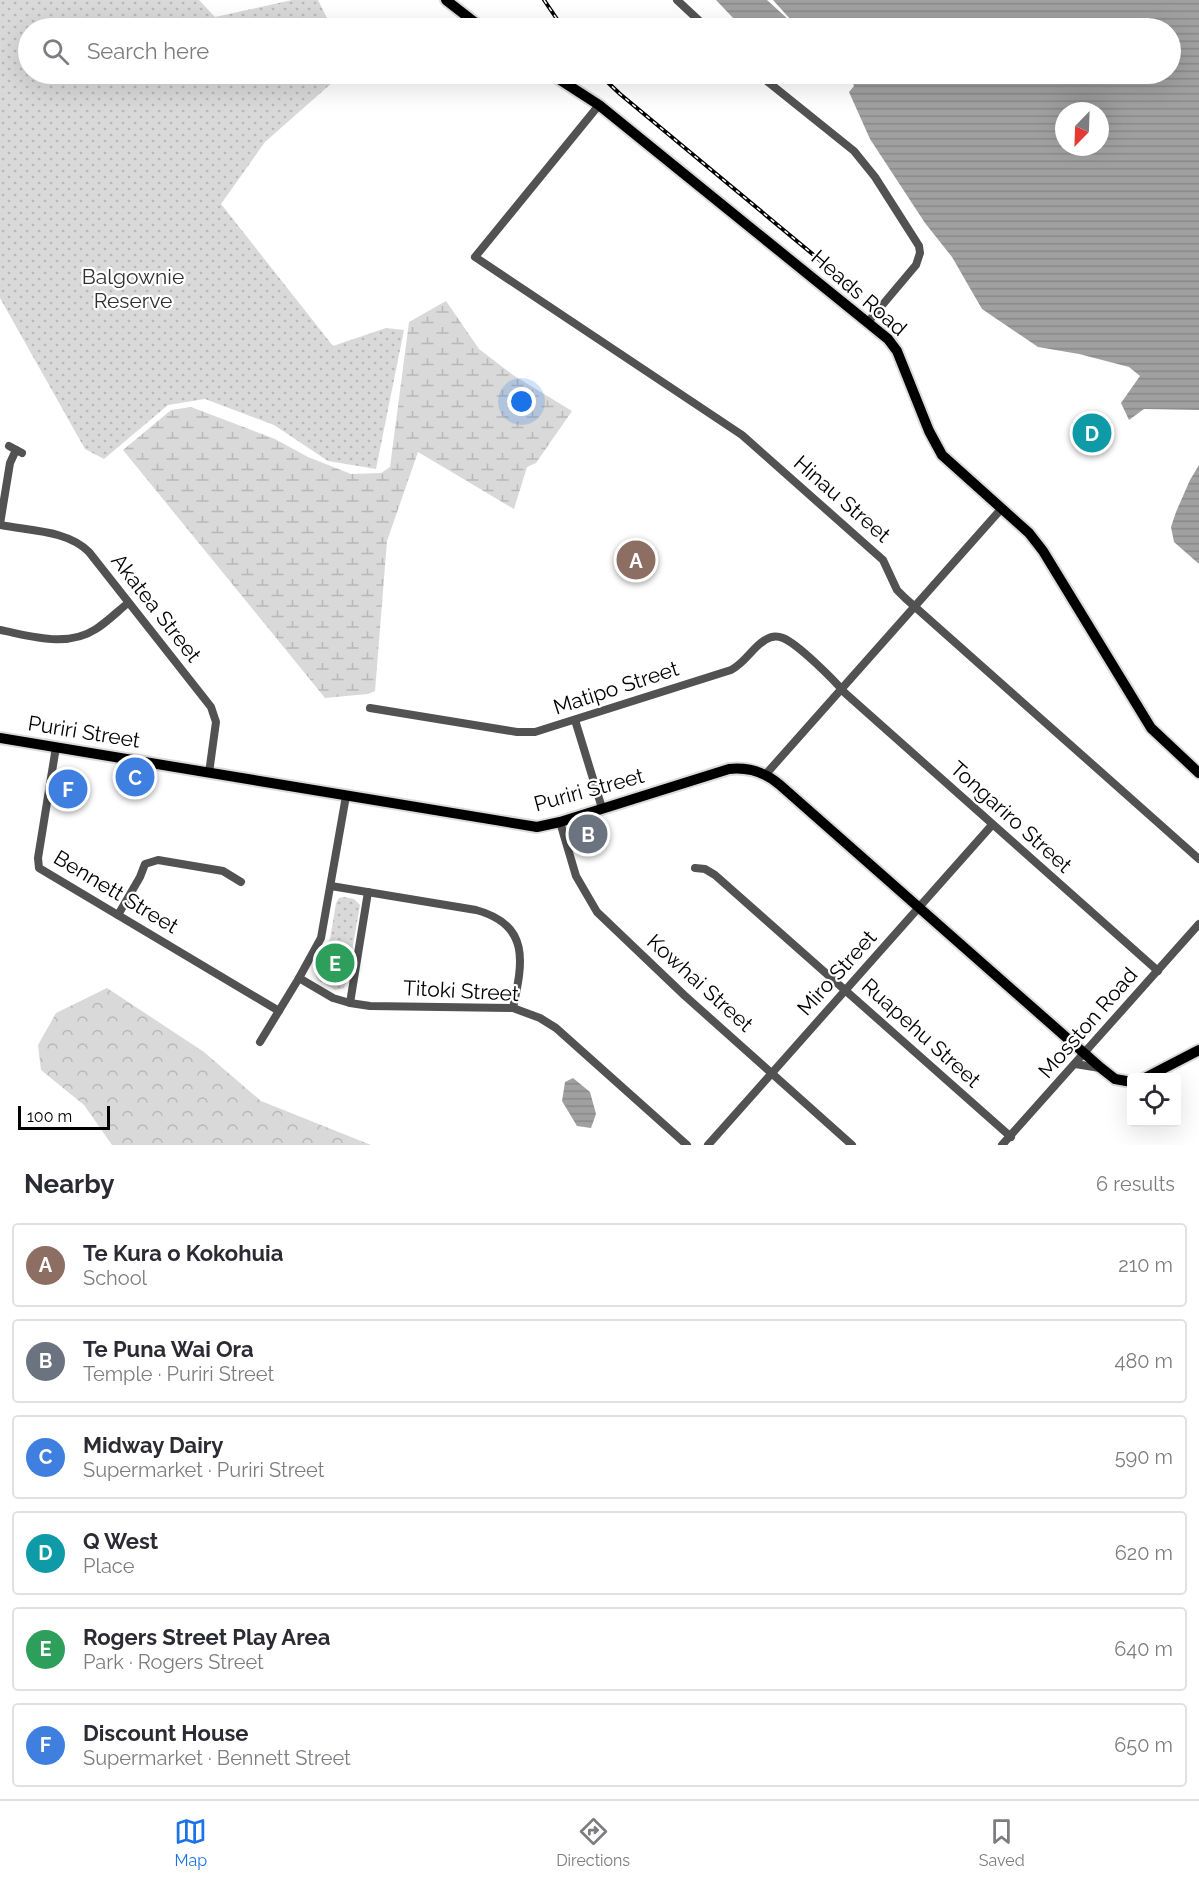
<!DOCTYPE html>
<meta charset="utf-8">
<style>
:root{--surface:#fff;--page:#f2f2f3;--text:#2b2b33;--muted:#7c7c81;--line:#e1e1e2;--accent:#1a73e8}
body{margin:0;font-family:Raleway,sans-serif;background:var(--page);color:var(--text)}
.controls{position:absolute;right:18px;bottom:18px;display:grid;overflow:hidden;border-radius:6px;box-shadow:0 6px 24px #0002}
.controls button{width:54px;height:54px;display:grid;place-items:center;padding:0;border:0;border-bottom:2px solid var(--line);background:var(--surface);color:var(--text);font:30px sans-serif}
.compass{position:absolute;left:1055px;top:102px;width:54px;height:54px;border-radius:50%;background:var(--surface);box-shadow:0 6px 24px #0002;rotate:203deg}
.scale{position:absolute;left:18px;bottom:15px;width:92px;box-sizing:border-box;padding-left:6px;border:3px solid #000;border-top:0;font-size:16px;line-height:21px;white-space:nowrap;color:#000;-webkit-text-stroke:4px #fff;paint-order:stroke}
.you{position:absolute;left:522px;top:402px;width:21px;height:21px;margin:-15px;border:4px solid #fff;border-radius:50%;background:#1a73e8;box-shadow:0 0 0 9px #1a73e833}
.badge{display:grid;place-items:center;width:39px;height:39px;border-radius:50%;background:var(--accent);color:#fff;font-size:20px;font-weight:700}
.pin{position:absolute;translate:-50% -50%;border:3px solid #fff;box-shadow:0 2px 6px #0006}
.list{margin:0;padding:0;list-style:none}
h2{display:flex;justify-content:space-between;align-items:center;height:78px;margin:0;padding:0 24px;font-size:26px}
h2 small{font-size:20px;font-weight:400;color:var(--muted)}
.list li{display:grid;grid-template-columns:39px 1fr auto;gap:18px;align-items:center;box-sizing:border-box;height:84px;margin:0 12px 12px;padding:0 12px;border:2px solid var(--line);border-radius:6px}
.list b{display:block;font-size:22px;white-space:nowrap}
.list p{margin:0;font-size:20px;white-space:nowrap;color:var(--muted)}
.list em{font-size:20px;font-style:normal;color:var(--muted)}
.icon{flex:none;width:33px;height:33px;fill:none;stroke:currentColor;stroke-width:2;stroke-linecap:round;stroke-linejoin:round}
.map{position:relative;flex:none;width:1199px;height:1145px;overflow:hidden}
.search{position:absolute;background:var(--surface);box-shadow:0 6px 24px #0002;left:18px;right:18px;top:18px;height:66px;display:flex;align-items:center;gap:15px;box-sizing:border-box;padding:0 21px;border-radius:33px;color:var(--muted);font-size:22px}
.sheet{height:654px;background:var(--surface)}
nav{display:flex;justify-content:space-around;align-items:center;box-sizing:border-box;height:84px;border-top:2px solid var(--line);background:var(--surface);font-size:16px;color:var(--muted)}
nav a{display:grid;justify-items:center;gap:3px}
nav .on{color:var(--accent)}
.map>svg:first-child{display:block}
</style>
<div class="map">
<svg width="1199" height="1145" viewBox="0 0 1199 1145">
<defs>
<pattern id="forest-crowns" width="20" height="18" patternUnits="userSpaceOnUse" patternTransform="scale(1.5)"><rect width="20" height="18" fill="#d9d9d9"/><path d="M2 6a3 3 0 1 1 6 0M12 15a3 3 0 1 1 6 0" fill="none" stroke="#b8b8b8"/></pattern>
<pattern id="wetland-marsh" width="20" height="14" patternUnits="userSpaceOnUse" patternTransform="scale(1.5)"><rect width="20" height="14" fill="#d9d9d9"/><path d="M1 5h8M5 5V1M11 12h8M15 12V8" fill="none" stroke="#b8b8b8"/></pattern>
<pattern id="park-dots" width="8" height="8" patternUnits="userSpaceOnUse" patternTransform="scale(1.5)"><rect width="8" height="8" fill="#d9d9d9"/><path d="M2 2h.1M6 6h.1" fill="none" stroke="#b8b8b8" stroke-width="1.8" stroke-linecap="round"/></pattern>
<pattern id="water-rules" width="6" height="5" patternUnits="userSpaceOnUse" patternTransform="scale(1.5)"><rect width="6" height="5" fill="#a0a0a0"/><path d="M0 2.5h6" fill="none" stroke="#888"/></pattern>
</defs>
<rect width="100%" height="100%" fill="#fff"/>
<!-- forest -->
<path fill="url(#forest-crowns)" d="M107 988 204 1052 261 1101 371 1145H112L84 1105 41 1070 38 1045 56 1013Z"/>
<!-- wetland -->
<path fill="url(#wetland-marsh)" d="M446 301 479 349 513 375 572 411 536 463 527 467 514 509 418 452 387 541 375 691 368 694 325 698 123 450 171 410 191 407 275 439 308 457 351 474 381 473 390 467 409 322Z"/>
<!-- park -->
<g fill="url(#park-dots)">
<path d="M0 0H199L215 17 292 0H318L332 28H28V74H342L265 142 221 204 333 346 386 328 404 330 376 469 328 461 274 425 205 399 168 405 104 459 85 449 0 298Z"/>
<path d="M344 897 354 899 360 905 347 980 344 988 335 990 318 980 314 971 330 939 336 903 339 898Z"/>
</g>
<!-- water -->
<g fill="url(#water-rules)" fill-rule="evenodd">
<path d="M716 0H767L790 21 791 20 773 0H1199V410L1144 409 1129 420 1121 403 1140 376 1129 367 1079 354 1038 347 982 309 952 257 925 223 870 139 849 92 854 86 849 74H1170V28H751L735 20ZM1064 111H1100V147H1064Z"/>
<path d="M1199 465V564L1174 542 1171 527 1176 512 1190 480Z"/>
<path d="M573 1078 590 1092 596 1114 591 1128 577 1126 562 1101 565 1082Z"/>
</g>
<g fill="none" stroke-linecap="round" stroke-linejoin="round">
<defs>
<g id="major">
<path d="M446 0 482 28"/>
<path d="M551 74 599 105 888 339 897 351 929 431 942 455 1029 533 1043 551 1151 728 1199 773"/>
<path d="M0 738 537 827 560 822 729 769C749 767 765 772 780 785L1101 1068 1115 1079 1132 1082"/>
<path d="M1145 1078 1199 1050"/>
</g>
</defs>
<!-- major casing -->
<use href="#major" stroke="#dbdbdb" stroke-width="14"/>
<!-- minor -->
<g stroke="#525252" stroke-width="8">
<path d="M677 0 707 28"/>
<path d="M758 74 854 151 875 177 919 246 920 253 916 265 868 322"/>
<path d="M599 105 475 257 742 435 883 560 897 590 905 598 1199 859"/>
<path d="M9 446 22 453"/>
<path d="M0 524 10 463 16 450"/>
<path d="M0 525C30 531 67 530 89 552L211 707 216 722 209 773"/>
<path d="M0 630C31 636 67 648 96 629 107 622 118 611 128 603"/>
<path d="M370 708 517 732H535L731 670C745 663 752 648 765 640 771 636 776 635 783 638 798 644 834 680 845 693L1158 971"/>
<path d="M575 720 602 808"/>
<path d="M56 747 38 858 39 868 279 1011"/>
<path d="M766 774 1002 508"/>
<path d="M560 822 576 876 597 912 684 995 852 1145"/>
<path d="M695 868 705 869 715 875 1011 1137"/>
<path d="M331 886 476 910C532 925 522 965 513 1008"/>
<path d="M118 915 140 877 145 864 158 860 223 871 241 882"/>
<path d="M299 978 333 998 350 1003 370 1006 513 1008 540 1018 556 1028 687 1145"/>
<path d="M350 1003 368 892"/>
<path d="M260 1042 299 978 321 938 346 796"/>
<path d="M1075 1064 1100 1068"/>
<path d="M708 1145 992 825"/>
<path d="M1002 1145 1199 924"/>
</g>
<!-- major -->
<use href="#major" stroke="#000" stroke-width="10"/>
<defs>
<g id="rail">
<path d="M544 0 563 28"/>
<path d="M599 74 620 94 857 291"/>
</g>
</defs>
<!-- rail casing -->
<use href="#rail" stroke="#000" stroke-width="4"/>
<!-- rail -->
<use href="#rail" stroke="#fff" stroke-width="1.5" stroke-dasharray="4.5" stroke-linecap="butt"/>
</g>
<g text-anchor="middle" stroke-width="4.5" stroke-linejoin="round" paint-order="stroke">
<!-- park labels -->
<g font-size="21" fill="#303030" stroke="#fff">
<text x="133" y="284">Balgownie<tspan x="133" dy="24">Reserve</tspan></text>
</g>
<!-- street labels -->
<g font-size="21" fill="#000" stroke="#fff">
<text transform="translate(859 293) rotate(41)" y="7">Heads Road</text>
<text transform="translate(842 499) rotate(41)" y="7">Hinau Street</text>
<text transform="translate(156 608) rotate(52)" y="7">Akatea Street</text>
<text transform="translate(616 688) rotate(-18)" y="7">Matipo Street</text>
<text transform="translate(84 732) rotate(9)" y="7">Puriri Street</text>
<text transform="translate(589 790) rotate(-15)" y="7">Puriri Street</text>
<text transform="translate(1011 817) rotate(42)" y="7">Tongariro Street</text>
<text transform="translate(116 892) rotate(31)" y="7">Bennett Street</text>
<text transform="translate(837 973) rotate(-48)" y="7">Miro Street</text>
<text transform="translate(700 983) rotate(42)" y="7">Kowhai Street</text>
<text transform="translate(461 991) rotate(3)" y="7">Titoki Street</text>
<text transform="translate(1088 1023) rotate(-49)" y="7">Mosston Road</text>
<text transform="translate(921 1033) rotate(42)" y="7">Ruapehu Street</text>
</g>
</g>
</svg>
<div class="controls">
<button><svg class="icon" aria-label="locate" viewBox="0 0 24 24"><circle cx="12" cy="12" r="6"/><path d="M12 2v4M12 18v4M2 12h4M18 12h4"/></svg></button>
</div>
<svg class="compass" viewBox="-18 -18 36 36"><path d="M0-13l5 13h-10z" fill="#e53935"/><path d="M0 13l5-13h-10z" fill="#7c7c81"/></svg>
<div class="scale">100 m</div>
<div class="you"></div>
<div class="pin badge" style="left:636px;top:560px;background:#8d6e63">A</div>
<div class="pin badge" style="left:588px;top:834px;background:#6b7280">B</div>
<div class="pin badge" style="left:135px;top:777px;background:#3f7fe0">C</div>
<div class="pin badge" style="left:1092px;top:433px;background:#0f9aa8">D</div>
<div class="pin badge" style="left:335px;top:963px;background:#2e9e5b">E</div>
<div class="pin badge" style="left:68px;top:789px;background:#3f7fe0">F</div>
<div class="search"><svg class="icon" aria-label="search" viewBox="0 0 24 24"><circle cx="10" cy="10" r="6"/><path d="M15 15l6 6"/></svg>Search here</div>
</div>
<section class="sheet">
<h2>Nearby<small>6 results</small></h2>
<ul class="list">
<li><span class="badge" style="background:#8d6e63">A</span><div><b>Te Kura o Kokohuia</b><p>School</p></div><em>210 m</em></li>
<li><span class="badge" style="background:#6b7280">B</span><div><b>Te Puna Wai Ora</b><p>Temple · Puriri Street</p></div><em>480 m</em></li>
<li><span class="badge" style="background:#3f7fe0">C</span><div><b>Midway Dairy</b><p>Supermarket · Puriri Street</p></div><em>590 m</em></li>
<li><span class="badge" style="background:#0f9aa8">D</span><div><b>Q West</b><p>Place</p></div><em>620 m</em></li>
<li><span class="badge" style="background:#2e9e5b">E</span><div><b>Rogers Street Play Area</b><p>Park · Rogers Street</p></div><em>640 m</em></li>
<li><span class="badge" style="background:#3f7fe0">F</span><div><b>Discount House</b><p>Supermarket · Bennett Street</p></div><em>650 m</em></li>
</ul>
</section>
<nav>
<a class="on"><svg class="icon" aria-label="map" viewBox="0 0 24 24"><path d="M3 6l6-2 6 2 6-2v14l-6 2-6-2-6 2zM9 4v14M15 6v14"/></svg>Map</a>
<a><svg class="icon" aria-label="directions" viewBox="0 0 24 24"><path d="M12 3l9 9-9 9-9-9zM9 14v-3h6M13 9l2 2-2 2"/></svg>Directions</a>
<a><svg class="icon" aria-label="saved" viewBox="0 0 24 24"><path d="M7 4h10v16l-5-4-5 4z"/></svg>Saved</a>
</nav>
